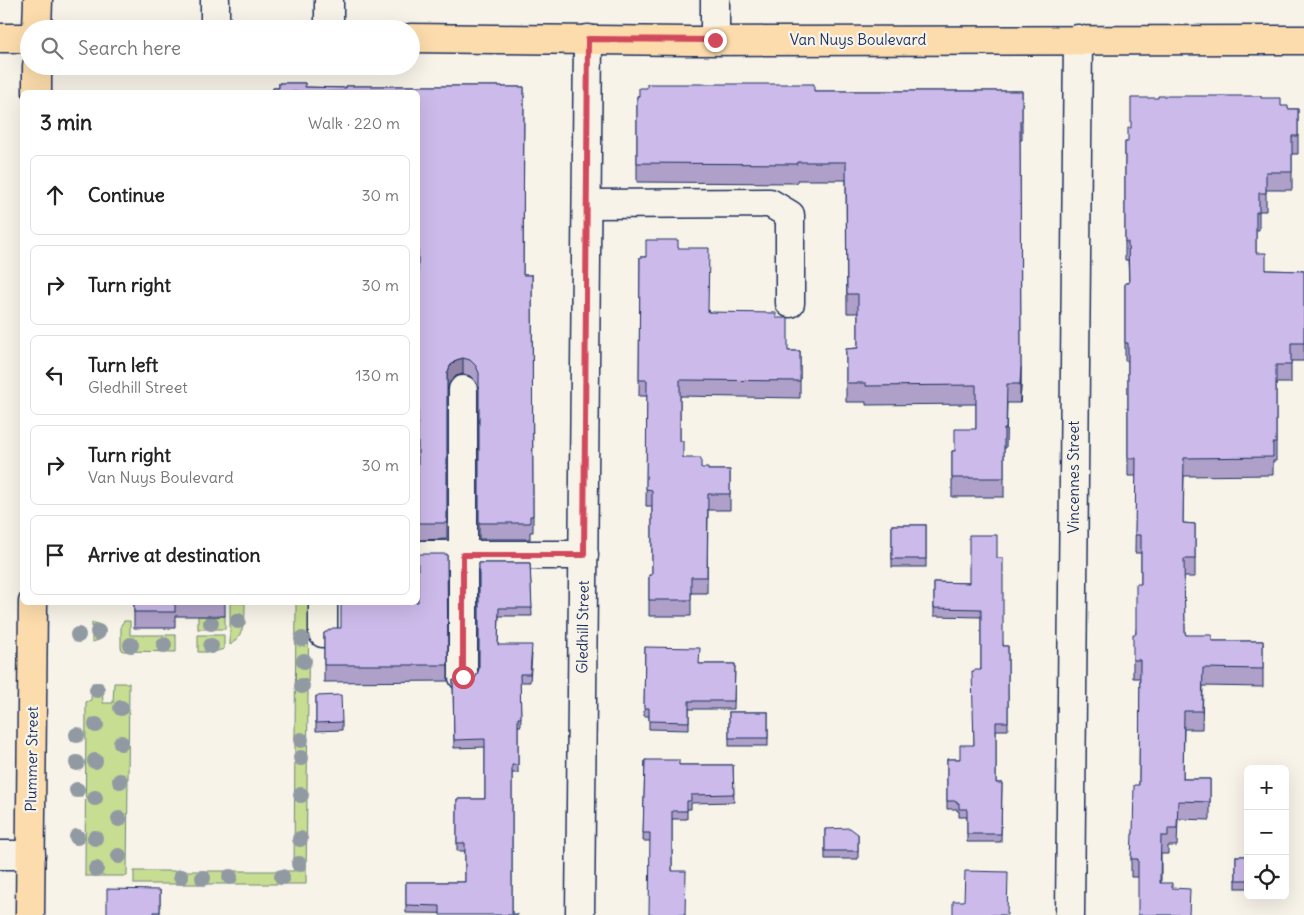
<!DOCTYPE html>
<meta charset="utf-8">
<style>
:root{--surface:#fff;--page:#f6f6f6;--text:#222;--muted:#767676;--line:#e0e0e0}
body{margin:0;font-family:Delius,sans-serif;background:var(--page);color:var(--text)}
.controls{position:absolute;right:15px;bottom:15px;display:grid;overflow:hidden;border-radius:8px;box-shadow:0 5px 20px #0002}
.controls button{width:45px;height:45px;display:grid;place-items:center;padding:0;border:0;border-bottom:1px solid var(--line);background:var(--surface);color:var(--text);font:25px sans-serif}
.stop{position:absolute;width:15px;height:15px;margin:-11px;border:4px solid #d1495b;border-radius:50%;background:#fff}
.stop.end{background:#d1495b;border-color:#fff;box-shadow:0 1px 5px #0008}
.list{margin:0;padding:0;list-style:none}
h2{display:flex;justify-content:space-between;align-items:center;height:65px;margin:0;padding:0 20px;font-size:21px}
h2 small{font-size:16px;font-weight:400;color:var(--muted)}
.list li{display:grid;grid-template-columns:32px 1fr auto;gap:15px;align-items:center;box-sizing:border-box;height:80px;margin:0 10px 10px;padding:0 10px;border:1px solid var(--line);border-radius:8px}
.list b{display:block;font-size:19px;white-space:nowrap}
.list p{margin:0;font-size:16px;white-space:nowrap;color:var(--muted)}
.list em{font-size:16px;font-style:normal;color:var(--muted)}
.icon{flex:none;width:28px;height:28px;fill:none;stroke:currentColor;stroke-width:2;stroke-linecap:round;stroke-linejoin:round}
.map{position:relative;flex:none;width:1304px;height:915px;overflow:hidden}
.search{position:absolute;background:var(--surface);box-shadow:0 5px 20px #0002;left:20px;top:20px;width:400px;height:55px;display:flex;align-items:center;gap:12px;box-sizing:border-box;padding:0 18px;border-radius:28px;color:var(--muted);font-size:19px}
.panel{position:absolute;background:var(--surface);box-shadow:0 5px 20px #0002;left:20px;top:90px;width:400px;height:515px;border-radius:8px}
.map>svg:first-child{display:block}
</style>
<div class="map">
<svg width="1304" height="915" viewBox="0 0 1304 915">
<rect width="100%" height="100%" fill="#f7f3e8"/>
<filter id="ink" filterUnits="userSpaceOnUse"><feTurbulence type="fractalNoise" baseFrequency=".02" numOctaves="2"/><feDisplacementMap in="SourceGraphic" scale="10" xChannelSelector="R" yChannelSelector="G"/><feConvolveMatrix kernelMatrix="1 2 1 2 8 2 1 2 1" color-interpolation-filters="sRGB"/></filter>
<g filter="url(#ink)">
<!-- green -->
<g fill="#c7dd92" stroke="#718678">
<path d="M230 603H245C245 620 245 634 230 645Z"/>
<path d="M296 603H309L306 884H134V871H294Z"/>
<rect x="198" y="616" width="27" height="13"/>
<path d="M124 621H130V635H176V652L123 651 121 648V625Z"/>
<path d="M92 622 100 625 103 630 102 638 99 640 92 642Z"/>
<path d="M198 635H224V649L214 652H198Z"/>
<path d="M92 683H102L103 703H113L114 683H129L127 876H85L86 702 91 700Z"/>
</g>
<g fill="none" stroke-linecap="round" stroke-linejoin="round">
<defs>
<g id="minor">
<path d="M329 0V29"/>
<path d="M715 0V40"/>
<path d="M215 29V0"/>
<path d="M587 204 770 203 790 215V303"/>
<path d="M463 390V677"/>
<path d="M418 555H584"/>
<path d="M323 602V633"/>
<path d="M0 855H31"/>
<path d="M580 915 588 39"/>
<path d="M1070 915 1078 39"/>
</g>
<g id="major">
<path d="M37 29 38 0"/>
<path d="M0 38H29"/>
<path d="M411 38 689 41 1304 40"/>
<path d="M37 92V66"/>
<path d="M30 915 33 602"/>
</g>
</defs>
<!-- minor casing -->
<use href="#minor" stroke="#1b2f5e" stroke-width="31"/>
<!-- major casing -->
<use href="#major" stroke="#1b2f5e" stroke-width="31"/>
<!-- minor -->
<use href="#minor" stroke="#f7f3e8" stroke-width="28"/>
<!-- major -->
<use href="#major" stroke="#fcdcac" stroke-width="28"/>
</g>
<!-- trees -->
<g fill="#919aa2">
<circle cx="238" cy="621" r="8"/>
<circle cx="211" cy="623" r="8"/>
<circle cx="98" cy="632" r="8"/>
<circle cx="78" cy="635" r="8"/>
<circle cx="302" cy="639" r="8"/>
<circle cx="131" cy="645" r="8"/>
<circle cx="164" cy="645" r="8"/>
<circle cx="211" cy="646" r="8"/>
<circle cx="304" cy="661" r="8"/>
<circle cx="302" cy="686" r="8"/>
<circle cx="97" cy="690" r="8"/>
<circle cx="121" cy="708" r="8"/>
<circle cx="96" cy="725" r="8"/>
<circle cx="77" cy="735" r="8"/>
<circle cx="301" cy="740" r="8"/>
<circle cx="121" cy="743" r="8"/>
<circle cx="301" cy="758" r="8"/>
<circle cx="95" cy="761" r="8"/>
<circle cx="77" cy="763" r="8"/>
<circle cx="120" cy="781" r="8"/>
<circle cx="77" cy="790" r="8"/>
<circle cx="301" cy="795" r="8"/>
<circle cx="95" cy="798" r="8"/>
<circle cx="119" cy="819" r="8"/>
<circle cx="77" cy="837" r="8"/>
<circle cx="95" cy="838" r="8"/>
<circle cx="300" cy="839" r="8"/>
<circle cx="119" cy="856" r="8"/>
<circle cx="299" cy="864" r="8"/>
<circle cx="96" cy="869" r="8"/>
<circle cx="181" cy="877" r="8"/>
<circle cx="230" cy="877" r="8"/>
<circle cx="282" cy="877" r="8"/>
<circle cx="203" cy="878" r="8"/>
</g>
<!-- wall -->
<g fill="#afa0c9" stroke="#1b2f5e">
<path d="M279 83H305V87L346 88V86H502V87H524L523 275H532L533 532H530V539H479V390L476 382 470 376 463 374 456 376 450 382 447 390V539L418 540V92H273V88H279Z"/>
<path d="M814 91H1022V140H1020L1021 386 1020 403H1007L1006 448H1004V497H952V451H955L976 429V404L866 405V402H846V349L858 348V313H847L846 180H797V183L637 182V96Z"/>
<path d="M1261 98 1288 109H1298V154H1292V190H1266V211H1259V230H1256V253L1266 270 1304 271V361H1291V383H1276V461H1273V475L1184 476 1183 523 1195 524V577H1184L1185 633 1186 635 1212 641H1263V687L1203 686 1202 729H1184L1183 779H1210V820L1178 819 1177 846H1168V854H1161V883L1172 888 1190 915 1138 877H1131V859L1133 834 1139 785 1140 678H1133V660L1141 584V553H1135L1136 476H1128V361H1125V283H1129L1128 260H1125V142H1128L1131 128Z"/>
<path d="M678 248 709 312 776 318 788 351H800V398L680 396V441L683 458 701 468 708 470H730V510H708L707 593H691V616H649V575H652V506H646L647 396H639L640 257H646Z"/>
<rect x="892" y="525" width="34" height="42"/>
<path d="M447 554 448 681 324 682V633L341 628Z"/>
<path d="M997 558 1003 646H1008V730H996V783H1002L1001 842H967V817H959V811H957V809H947V759H960L974 745V672L981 670V617L934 616V582L969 583Z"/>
<path d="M479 563H530L532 616H499L498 645 532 654 530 682H520L521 726H518V773H512V914L406 913V882H465V851H457V799H485V747L454 748 453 680 463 685 470 683 476 677 479 669Z"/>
<path d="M134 602H225V616H175V628H134Z"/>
<path d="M645 647 699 664H735L734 709H689V730L649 729V716H644Z"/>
<path d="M316 696 342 722V730L316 731Z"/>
<rect x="729" y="712" width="39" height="34"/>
<path d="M645 760 679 765H733L734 802 691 803V809H687V819H672V871L685 915 650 841H643Z"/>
<path d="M825 829 858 834V859H825Z"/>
<rect x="1236" y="856" width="12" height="32"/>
<path d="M160 890V915H107Z"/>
</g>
<!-- shaded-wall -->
<g fill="#8f82a4" stroke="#1b2f5e">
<path d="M463 358V374L456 376 450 382 447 390V374L450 366 456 360Z"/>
<path d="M1021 367V386L1020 403V384Z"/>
</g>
<!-- building -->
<g fill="#ccbaea" stroke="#1b2f5e">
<path d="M279 83H305V87L346 88V86H502V87H524L523 275H532L533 516H530V523H479V373L476 366 470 360 463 358 456 360 450 366 447 374V523H418V92H273V88H279Z"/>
<path d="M647 84H814V91H1022V121H1020L1021 367 1020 384H1007L1006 429H1004V478H952V451H955V429H976V385L866 386V383H846V349L858 348V294H847L846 162H797V164L637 163V96H639V88H647Z"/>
<path d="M1158 96H1261V98H1281V106H1288V109H1298V136H1292V172H1266V193H1259V212H1256V253H1266V270L1304 271V343H1291V365H1276V443H1273V457L1184 458 1183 523 1195 524V559H1184L1185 633 1186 635H1212V641H1263V669L1203 668 1202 711H1184L1183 779H1210V802L1178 801 1177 828H1168V836H1161L1160 883H1172V888L1190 889 1189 915H1138V859H1131L1132 834H1133L1134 785H1139L1140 660H1133V634H1136V584H1141V535H1135L1136 458H1128V343H1125V283H1129L1128 242H1125V142H1128V128H1131V98H1158Z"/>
<path d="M646 240H678V248H709L708 312 776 313V318H788V351H800V381L680 380V441H683V458H701V468H708V470H730V494H708L707 577H691V600H649V575H652V490L646 489 647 380H639L640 257H646Z"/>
<rect x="892" y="525" width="34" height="34"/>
<path d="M969 535H997V558H1003V646H1008V722H996V783H1002L1001 834H967V809H959V803H957V801H947V759H960V745H974L972 672H974V670H981V609L934 608V582L969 583Z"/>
<path d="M418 554H447L448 665H324V633L333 628H341V602H418Z"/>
<path d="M479 563H530L532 608H499L498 645H532L530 674H520L521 718H518V765H512V914H518V915H440V906L406 905V882H465V843H457V799H485V739L454 740 453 680 463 685 470 683 476 677 479 669Z"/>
<rect x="134" y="602" width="41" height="10"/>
<path d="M645 647 700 648 699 664H735L734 701H689V722L649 721V708H644Z"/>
<path d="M341 695 342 722 316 723V696Z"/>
<rect x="729" y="712" width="39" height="26"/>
<path d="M645 760H679V765H733L734 794 691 795V801H687V811H672V871H686L685 915H649L650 833H643Z"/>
<path d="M850 828 858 834V851H825V829Z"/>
<rect x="1236" y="856" width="12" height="24"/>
<path d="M965 871 1008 872 1007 915H953V901H964Z"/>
<path d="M107 889 160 890V912H154V915H107Z"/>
</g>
</g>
<g fill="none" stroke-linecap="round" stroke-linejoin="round" filter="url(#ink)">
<!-- route -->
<path stroke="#d1495b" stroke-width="6" d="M463 677V555H584L588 39 715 40"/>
</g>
<g text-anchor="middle" stroke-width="4.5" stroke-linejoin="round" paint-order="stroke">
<!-- street labels -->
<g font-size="15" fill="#1b2f5e" stroke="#f7f3e8">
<text x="858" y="45">Van Nuys Boulevard</text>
<text transform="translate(1074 477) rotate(-90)" y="5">Vincennes Street</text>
<text transform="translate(583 627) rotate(-89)" y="5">Gledhill Street</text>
<text transform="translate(32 759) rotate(-89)" y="5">Plummer Street</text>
</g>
</g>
</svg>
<div class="controls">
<button>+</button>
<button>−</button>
<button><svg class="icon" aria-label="locate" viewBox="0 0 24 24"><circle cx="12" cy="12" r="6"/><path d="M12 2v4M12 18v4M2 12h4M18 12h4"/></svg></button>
</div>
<div class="stop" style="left:463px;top:677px"></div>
<div class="stop end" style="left:715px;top:40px"></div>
<div class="search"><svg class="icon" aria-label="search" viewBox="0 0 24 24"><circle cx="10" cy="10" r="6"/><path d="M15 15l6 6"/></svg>Search here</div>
<section class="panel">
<h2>3 min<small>Walk · 220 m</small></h2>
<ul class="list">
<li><svg class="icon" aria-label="ahead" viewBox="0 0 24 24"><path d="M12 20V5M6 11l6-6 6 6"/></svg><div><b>Continue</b></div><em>30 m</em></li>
<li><svg class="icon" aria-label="right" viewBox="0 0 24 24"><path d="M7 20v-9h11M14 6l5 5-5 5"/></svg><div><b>Turn right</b></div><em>30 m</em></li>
<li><svg class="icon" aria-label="left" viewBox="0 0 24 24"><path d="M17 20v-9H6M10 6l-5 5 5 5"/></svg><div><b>Turn left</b><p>Gledhill Street</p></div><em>130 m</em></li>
<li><svg class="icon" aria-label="right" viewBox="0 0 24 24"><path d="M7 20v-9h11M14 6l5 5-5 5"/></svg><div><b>Turn right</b><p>Van Nuys Boulevard</p></div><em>30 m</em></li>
<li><svg class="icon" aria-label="arrive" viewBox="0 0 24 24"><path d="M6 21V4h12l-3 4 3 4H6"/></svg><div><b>Arrive at destination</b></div></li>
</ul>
</section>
</div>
